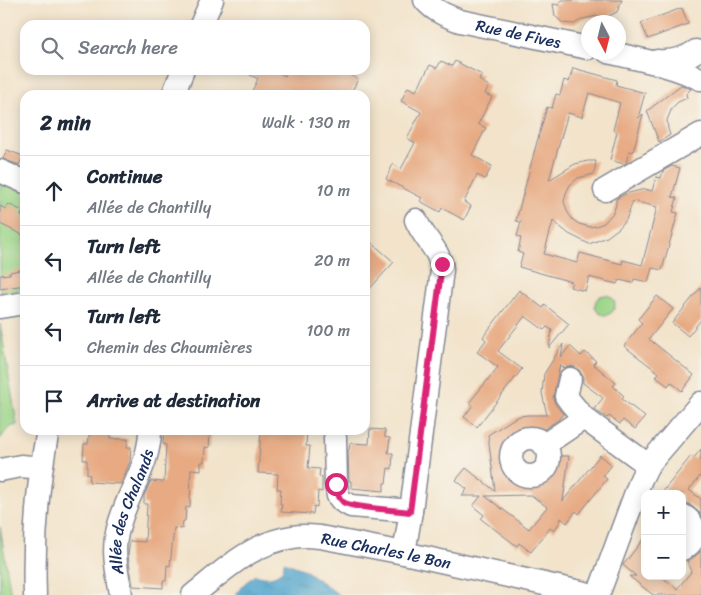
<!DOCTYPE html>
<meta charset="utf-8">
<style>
:root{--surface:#fff;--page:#f2f2f3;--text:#1f2937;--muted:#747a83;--line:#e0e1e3}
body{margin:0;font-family:Sriracha,sans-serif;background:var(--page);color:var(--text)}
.controls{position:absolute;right:15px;bottom:15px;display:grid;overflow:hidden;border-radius:10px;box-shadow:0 2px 12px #0003}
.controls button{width:45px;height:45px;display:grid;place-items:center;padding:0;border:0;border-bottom:1px solid var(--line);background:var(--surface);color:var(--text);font:25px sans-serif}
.compass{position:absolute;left:581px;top:15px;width:45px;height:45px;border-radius:50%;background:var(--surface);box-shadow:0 2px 12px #0003;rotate:173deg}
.stop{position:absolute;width:15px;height:15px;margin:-11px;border:4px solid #db2777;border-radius:50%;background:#fff}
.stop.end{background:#db2777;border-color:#fff;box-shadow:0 1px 5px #0008}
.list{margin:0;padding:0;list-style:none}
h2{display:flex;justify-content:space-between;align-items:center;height:65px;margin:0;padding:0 20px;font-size:21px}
h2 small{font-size:16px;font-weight:400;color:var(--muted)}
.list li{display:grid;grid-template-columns:32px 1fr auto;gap:15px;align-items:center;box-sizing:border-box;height:70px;padding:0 20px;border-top:1px solid var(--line)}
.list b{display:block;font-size:19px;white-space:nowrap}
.list p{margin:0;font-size:16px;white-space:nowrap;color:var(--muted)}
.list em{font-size:16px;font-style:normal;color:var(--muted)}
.icon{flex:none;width:28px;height:28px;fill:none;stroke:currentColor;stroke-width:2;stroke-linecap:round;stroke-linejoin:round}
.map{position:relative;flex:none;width:701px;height:595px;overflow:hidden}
.search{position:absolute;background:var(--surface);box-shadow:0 2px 12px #0003;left:20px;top:20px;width:350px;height:55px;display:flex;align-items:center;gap:12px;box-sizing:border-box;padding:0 18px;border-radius:15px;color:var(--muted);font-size:19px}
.panel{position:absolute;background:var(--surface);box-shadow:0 2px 12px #0003;left:20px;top:90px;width:350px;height:345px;border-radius:15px}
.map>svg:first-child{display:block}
</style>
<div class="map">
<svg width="701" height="595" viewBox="0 0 701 595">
<defs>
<pattern id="water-ripples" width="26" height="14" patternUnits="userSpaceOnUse" patternTransform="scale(1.25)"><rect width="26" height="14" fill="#50a4cc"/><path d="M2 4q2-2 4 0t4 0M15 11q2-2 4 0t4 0" fill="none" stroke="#4286a9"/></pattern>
</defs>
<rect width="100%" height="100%" fill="#f7f3e8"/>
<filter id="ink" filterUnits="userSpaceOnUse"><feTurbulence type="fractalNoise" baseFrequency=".02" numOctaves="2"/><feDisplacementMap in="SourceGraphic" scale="10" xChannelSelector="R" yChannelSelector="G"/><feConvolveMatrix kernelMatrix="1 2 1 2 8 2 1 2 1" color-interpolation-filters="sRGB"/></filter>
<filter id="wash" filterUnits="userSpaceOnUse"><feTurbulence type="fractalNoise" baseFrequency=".0096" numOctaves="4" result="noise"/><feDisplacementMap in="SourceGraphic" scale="20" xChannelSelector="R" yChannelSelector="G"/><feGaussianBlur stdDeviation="1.12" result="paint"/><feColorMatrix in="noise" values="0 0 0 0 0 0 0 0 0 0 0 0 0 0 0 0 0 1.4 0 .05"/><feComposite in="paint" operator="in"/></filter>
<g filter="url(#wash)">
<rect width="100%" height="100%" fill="#f2e3ca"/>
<!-- green -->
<g fill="#9bd588" stroke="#5b8273">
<path d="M0 181 25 192V289L0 293Z"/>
<circle cx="605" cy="305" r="10"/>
<path d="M0 324 17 425 9 427 0 439Z"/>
<path d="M0 527 11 595H0Z"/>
</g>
<!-- water -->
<path fill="url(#water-ripples)" stroke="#366a95" d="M284 562 305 570 339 595H235L244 584 255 575C267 580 284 577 284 562Z"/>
<g id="blocks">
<!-- building -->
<g fill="#e7aa83" fill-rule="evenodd">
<path d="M561 0H622L617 12 607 17 597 16 583 19 574 24 563 23 555 16 553 4 559 5Z"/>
<path d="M682 8 688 24 648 39 641 23Z"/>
<path d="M441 61 452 66 455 61 482 75 479 80 489 86 485 94 492 97 478 124 486 128 472 155 492 166 485 179 477 175 464 202 471 206 464 220 442 208 440 212 420 201 422 198 386 179 393 164 401 169 415 143 407 138 421 112 401 101 408 87 416 91 430 65 437 68Z"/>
<path d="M573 68 617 80 616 85 645 93 638 118 643 114 633 152 629 151 626 163 624 164 610 160 617 132 613 130 620 103 589 93 582 117 568 113 549 180 575 164 588 161H596L594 174 578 178 570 185 566 193 564 202 568 213 573 220 579 224 590 227 596 226 604 223 613 213 616 205V199L625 194 645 189 652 191 656 177 661 178 663 171 672 166 680 168 672 197 677 198 673 212 678 213 662 270 652 268 648 282 634 279 633 283 619 280 617 284 589 277 585 291 570 287 572 282 519 267 523 254 518 252 521 238 517 236 521 222 516 221 535 149 547 107 552 108 556 94 560 95 564 80 569 82ZM633 201 657 207 642 265 623 260 622 264 580 253 577 263 544 254 553 221 569 234 589 244 607 237 619 228 626 220Z"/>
<path d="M241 70H274L285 76 288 70H352L350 75 358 79 350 95H250L258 79Z"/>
<path d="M681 85 691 89 686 94 687 98 678 102 672 108 667 120 668 129 670 135 659 142 647 111Z"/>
<path d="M7 150 23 156 19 165 3 159Z"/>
<path d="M8 204 23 211 21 216 25 218V236L0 224V206L6 209Z"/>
<path d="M365 237 394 262 365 294Z"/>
<path d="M25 269V285L0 289V275L10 274V272Z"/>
<path d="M701 287V320L688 336 672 323Z"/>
<path d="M519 290 543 308 545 305 569 324 549 348 552 330 547 327 544 330 525 316 498 351 522 369 477 427 464 417 473 405 469 403 498 367 477 352 486 340 483 337Z"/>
<path d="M657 296 673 309 649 339 694 375 682 391 671 382 668 386 656 377 659 373 624 346 642 323 638 319Z"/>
<path d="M563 344 561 357 570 346 581 356 585 352 596 361 593 364 616 383 613 386 624 396 622 399 645 417 635 429 623 420 620 424 609 416 607 418 594 409 603 398 583 383V376L579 370 573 366 564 368 560 364 553 398 555 404 563 414 558 420 541 431 537 429H526L520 431 513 436 507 443 505 453 508 466 513 474 518 478 524 481 533 480 539 479 550 471 555 462V456H569L563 501 600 455 612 465 603 476 607 479 579 514 576 511 567 523 561 518 560 522 554 531 550 528 531 552 519 543 517 546 481 519 484 515 473 506 481 496H462L467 489 456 480 466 468 495 491 488 435 513 419 520 416 528 415H547L542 393 544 374ZM531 495 547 507 529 529 485 496Z"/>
<path d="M370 429 385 430V437L390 438 388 453H393L392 469 388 468 386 483H384V491L351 488V481H349L348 450H349L350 443 369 444Z"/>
<path d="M90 430H110V439H128L127 447H131L130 461 121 484 89 482 90 475 87 474V460H83L84 444H88Z"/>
<path d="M164 430H206V432H210L209 448 205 447 204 462H201V470L191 469 190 507H186L185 521H183L182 529 174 528 170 566 167 565 166 581H163V588L133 586 128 555 130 541 145 542 147 504H144V496L151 481 164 482 166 445 163 444Z"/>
<path d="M261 430H307L306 446H310L308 468 320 469 319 477H322V492L318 491 317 507 314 506 313 514 281 512 282 504H280L281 489H277L278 474 258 473Z"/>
<path d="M701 449V475L689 490 701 499V514L689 504 682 502V494H661L691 456 694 458Z"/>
<path d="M645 537V576H661L677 589 691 572 687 561 694 557 701 551V595H653L629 576H636L623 565Z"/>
</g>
</g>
</g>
<g filter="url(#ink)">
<use href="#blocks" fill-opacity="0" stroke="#868994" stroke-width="1"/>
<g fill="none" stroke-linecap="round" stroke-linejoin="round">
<defs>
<g id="minor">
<path id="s1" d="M425 0C434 11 447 16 460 21L588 48"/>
<path d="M201 25 212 0"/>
<path d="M608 52C638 59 673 65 700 79"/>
<path d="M657 61C671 62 685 59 696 51"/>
<path d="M173 95 183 70"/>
<path d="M0 171 25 182"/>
<path d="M605 190 701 134"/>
<path d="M0 307 25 303"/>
<path d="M570 379 566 396 571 403 584 418"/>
<path d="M335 438 336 484 338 496 342 501 351 506 411 511"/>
<circle cx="530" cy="457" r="19"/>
<path d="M544 445 584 418 648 465"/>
<path d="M0 470 21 466 41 468"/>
<path d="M682 515C698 523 699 542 682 549"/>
<path d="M404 553 411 511 442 270C441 251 423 238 416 220"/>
<path d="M35 595C33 538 37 486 48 430"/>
<path id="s2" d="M121 595C118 575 112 553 117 533 124 497 150 467 150 430"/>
<path id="s3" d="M193 595C223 571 253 542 293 537 302 535 311 536 320 537L404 553 594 595"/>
<path d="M598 595 641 479 648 465 701 403"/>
</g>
</defs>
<!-- minor casing -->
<use href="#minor" stroke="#868994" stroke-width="25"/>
<!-- minor -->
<use href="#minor" stroke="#fff" stroke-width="22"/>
</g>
</g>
<g fill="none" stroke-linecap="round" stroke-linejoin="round" filter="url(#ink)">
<!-- route -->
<path stroke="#db2777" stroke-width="6" d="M336 484C336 491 338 497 343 502 351 508 397 510 410 512L442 264"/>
</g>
<g text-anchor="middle" stroke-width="4.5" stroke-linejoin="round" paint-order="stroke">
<!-- street labels -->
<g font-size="16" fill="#1b2f5e" stroke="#f7f3e8">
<text dy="6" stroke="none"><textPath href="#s1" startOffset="101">Rue de Fives</textPath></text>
<text dy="6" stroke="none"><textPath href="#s2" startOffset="86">Allée des Chalands</textPath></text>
<text dy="6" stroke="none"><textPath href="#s3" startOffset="212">Rue Charles le Bon</textPath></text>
</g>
</g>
</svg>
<div class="controls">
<button>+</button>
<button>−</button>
</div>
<svg class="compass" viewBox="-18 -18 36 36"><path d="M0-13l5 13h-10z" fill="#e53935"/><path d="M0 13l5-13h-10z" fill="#747a83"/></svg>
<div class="stop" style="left:336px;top:484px"></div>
<div class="stop end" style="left:442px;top:264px"></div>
<div class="search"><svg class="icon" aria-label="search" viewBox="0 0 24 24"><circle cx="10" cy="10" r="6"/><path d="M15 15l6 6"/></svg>Search here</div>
<section class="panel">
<h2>2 min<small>Walk · 130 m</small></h2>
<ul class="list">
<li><svg class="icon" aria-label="ahead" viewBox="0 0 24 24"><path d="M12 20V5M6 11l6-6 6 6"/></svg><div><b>Continue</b><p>Allée de Chantilly</p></div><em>10 m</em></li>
<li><svg class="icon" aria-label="left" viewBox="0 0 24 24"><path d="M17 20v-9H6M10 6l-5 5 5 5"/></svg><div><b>Turn left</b><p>Allée de Chantilly</p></div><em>20 m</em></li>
<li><svg class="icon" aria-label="left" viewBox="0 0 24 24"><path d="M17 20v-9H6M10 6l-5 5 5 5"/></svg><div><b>Turn left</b><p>Chemin des Chaumières</p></div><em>100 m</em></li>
<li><svg class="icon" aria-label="arrive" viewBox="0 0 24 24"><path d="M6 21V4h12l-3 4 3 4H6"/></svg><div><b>Arrive at destination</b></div></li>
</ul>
</section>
</div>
